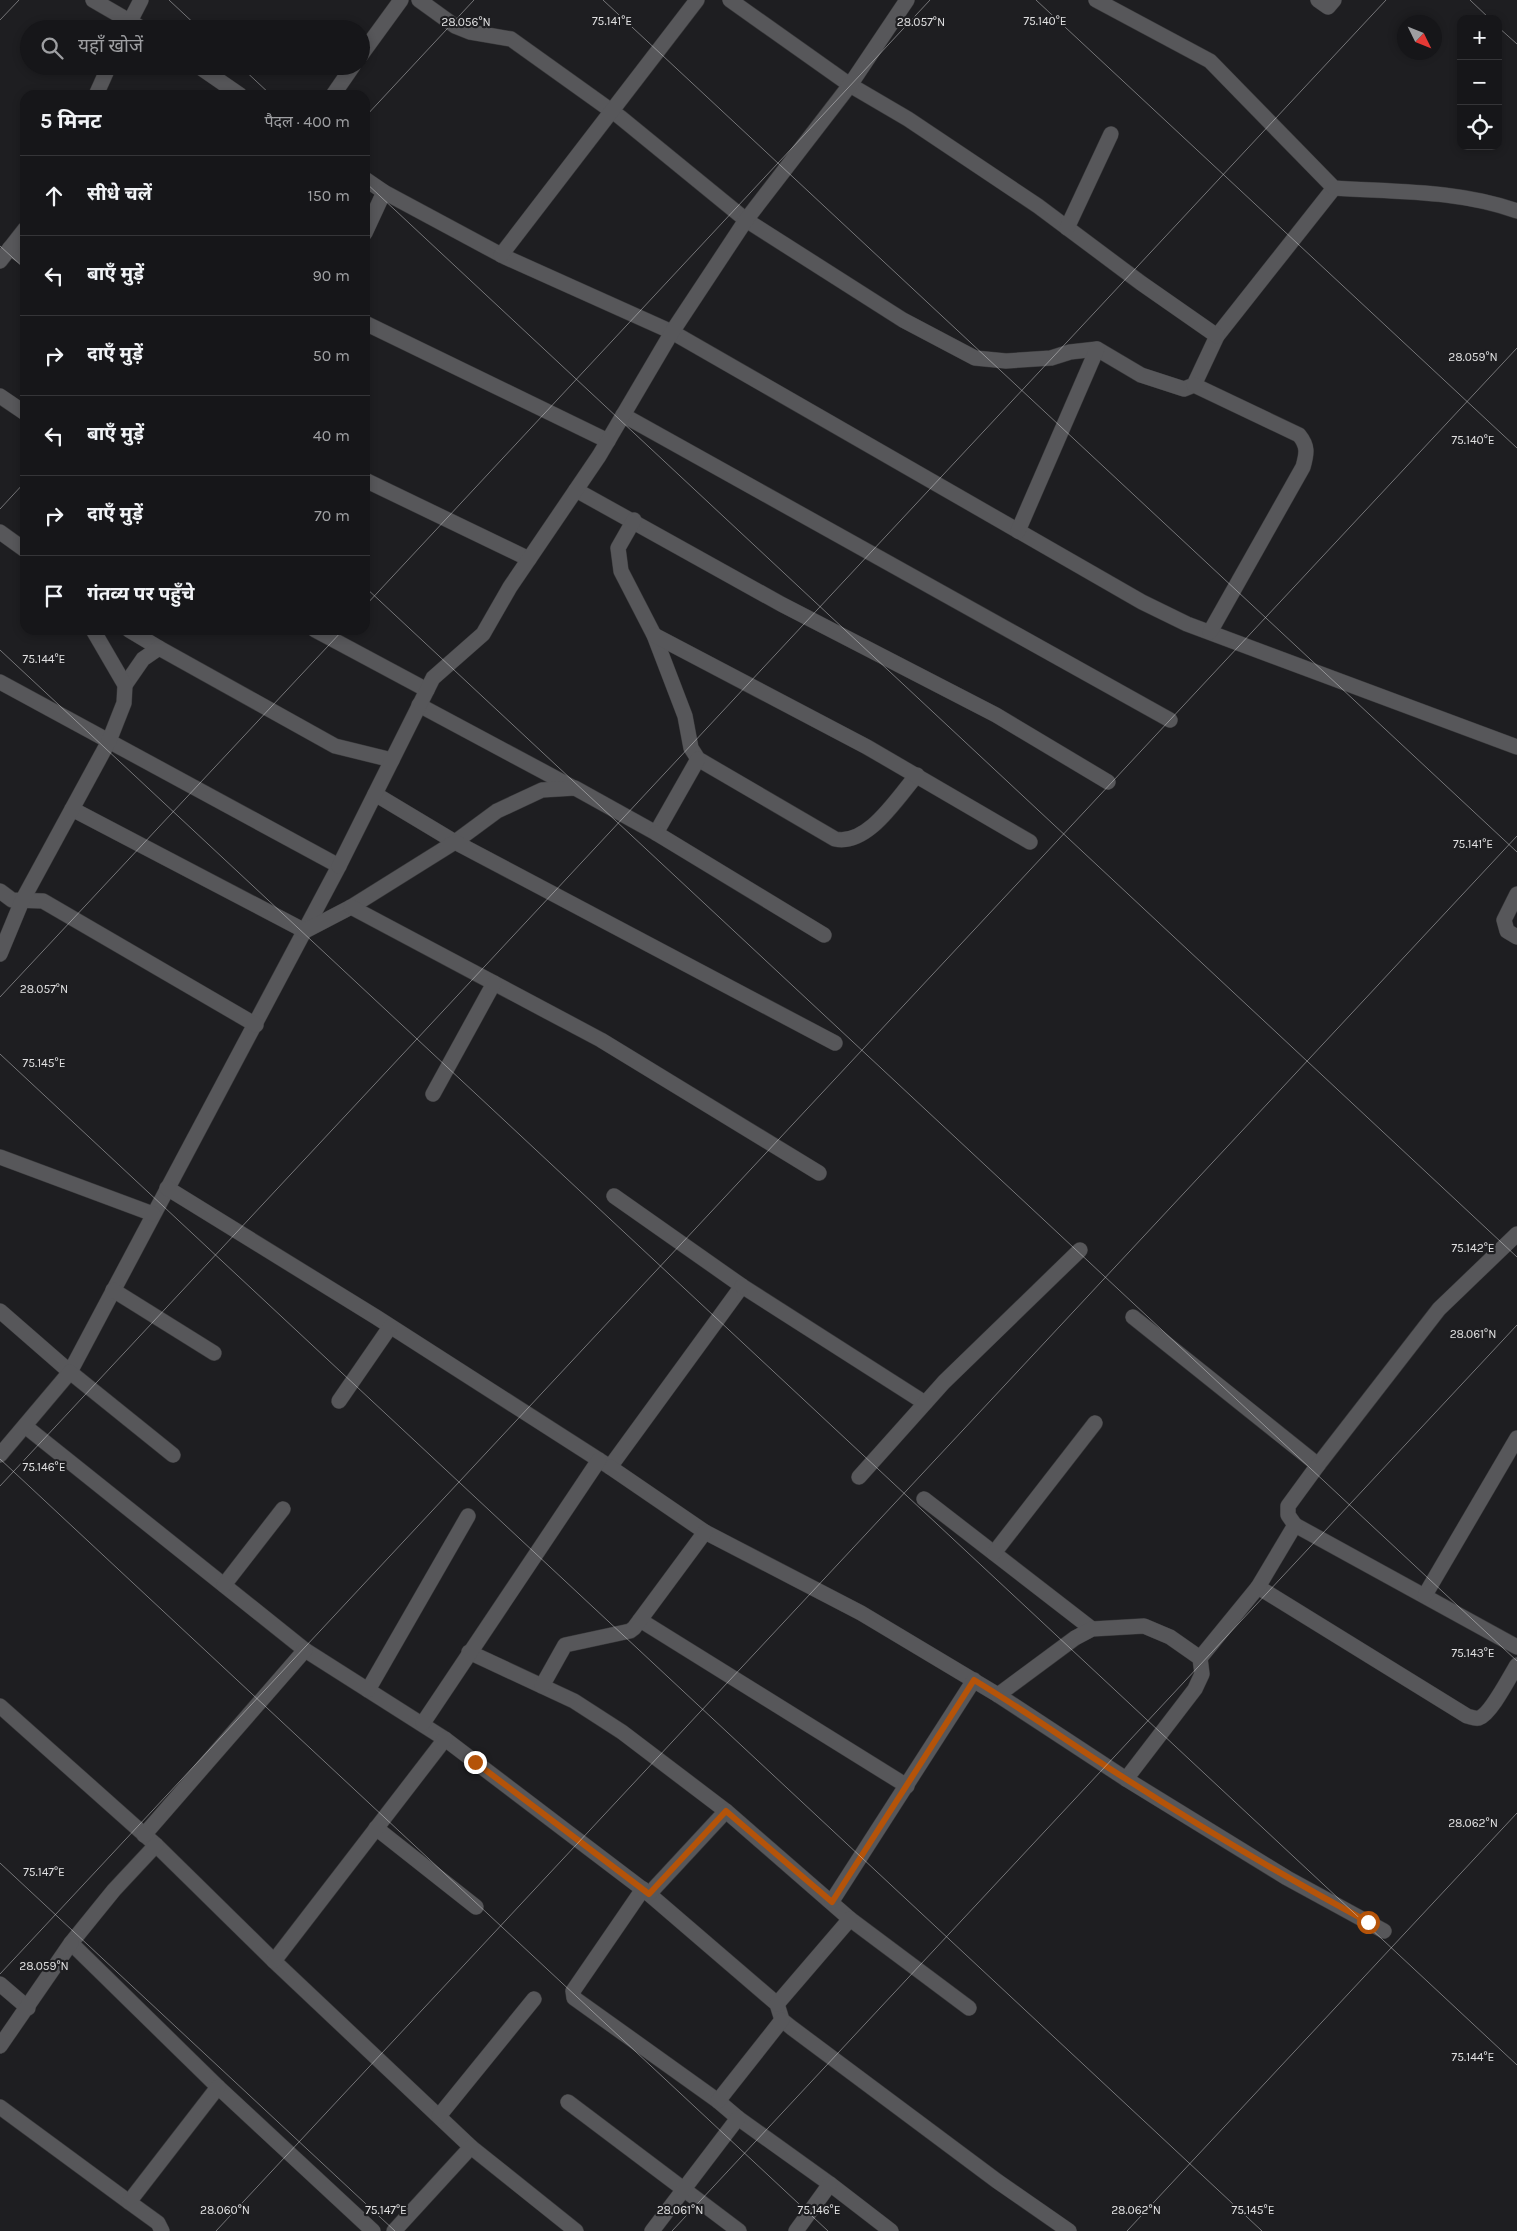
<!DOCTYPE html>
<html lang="hi">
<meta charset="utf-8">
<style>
:root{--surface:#161619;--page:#232326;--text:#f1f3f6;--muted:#9e9fa2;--line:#353538}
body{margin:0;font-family:Karla,"Noto Sans Devanagari",sans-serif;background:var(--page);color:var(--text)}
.controls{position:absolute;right:15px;top:15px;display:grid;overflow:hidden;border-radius:10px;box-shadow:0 2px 8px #0003}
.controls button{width:45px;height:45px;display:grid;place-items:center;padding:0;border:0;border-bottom:1px solid var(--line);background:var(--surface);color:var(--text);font:25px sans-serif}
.compass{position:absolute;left:1397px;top:15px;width:45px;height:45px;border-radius:50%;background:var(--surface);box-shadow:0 2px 8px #0003;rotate:133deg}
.stop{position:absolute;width:15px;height:15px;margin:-11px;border:4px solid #b45309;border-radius:50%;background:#fff}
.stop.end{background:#b45309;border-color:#fff;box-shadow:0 1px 5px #0008}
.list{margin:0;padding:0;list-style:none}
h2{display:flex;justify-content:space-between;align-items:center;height:65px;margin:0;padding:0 20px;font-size:21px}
h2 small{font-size:16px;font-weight:400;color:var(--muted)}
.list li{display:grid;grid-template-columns:32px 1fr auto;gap:15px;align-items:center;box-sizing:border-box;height:80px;padding:0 20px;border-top:1px solid var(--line)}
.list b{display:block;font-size:19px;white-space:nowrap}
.list em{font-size:16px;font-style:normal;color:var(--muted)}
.icon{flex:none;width:28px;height:28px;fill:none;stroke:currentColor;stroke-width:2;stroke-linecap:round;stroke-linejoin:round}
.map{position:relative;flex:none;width:1517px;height:2231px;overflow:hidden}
.search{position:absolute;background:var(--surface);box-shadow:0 2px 8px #0003;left:20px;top:20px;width:350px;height:55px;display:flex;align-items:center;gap:12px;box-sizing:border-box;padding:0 18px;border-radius:28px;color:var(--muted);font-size:19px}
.panel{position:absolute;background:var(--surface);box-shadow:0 2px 8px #0003;left:20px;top:90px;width:350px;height:545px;border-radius:15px}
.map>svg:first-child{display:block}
</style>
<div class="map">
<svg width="1517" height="2231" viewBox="0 0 1517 2231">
<rect width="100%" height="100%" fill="#1e1e21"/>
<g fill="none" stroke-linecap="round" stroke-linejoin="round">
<defs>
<g id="minor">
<path d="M93 0 143 29"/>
<path d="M419 0 455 26 470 32 511 39 620 117 746 220 903 320 975 358 1006 361 1051 358 1070 352 1097 349 1141 375 1184 389 1194 385 1217 336 1334 188"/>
<path d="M730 0 850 85 908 119 1038 206 1141 283 1217 336"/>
<path d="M1096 0 1210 61 1334 188C1395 192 1459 190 1517 211"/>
<path d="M1318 0 1328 7 1334 0"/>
<path d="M126 29 141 0"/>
<path d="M361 55 401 0"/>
<path d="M198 66 240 95"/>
<path d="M96 95 109 66"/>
<path d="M333 95 353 66"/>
<path d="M365 179 384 192 505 257 672 332 1142 602 1187 624 1517 747"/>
<path d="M1067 228 1111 134"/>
<path d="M365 233 384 192"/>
<path d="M10 248 25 258"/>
<path d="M501 255 697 0"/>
<path d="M0 261 25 229"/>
<path d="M365 323 608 441"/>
<path d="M1194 385 1299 435C1308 446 1307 453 1303 467L1210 632"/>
<path d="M0 396 25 413"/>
<path d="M623 415 1170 720"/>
<path d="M365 480 529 559"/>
<path d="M576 490 781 604 996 715 1108 782"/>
<path d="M634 520 618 548 621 571 654 635 685 716 691 748 698 759 835 839C868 846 897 798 917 775"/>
<path d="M1018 531 1097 349"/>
<path d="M0 532 25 550"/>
<path d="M129 630 159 648"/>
<path d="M315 630 427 690"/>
<path d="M654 635 867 747 1030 842"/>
<path d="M0 682 339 866 70 1372 0 1311"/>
<path d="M125 685 143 659 159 648 335 746 392 760"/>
<path d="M419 705 574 788"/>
<path d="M375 794 455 842 497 811 542 790 575 788 656 833 698 759"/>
<path d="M72 809 305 931 351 907 455 842 835 1043"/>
<path d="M656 833 824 935"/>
<path d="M339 866 433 678 483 634 510 587 599 456 672 332 746 220 850 85 907 0"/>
<path d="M0 891 12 900 43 901 256 1025"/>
<path d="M1517 894 1504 920 1507 931 1517 937"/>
<path d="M351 907 601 1040 819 1173"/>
<path d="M0 954 22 901 109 741 124 703 125 685 93 630"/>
<path d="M433 1094 494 983"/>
<path d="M0 1157 153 1214"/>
<path d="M167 1188 376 1317 610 1467 742 1286 614 1196"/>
<path d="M742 1286 925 1403"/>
<path d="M113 1290 214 1353"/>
<path d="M1133 1317 1318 1465"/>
<path d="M339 1401 390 1327"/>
<path d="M25 1426 305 1650 445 1739 649 1894 777 2004 782 2020 792 2028 997 2181 1069 2231"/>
<path d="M0 1455 70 1372 173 1455"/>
<path d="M610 1467 705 1532 861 1613 998 1695 1126 1779 1195 1689 1202 1674 1200 1658"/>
<path d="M859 1477 944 1382 1080 1250"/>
<path d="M924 1499 1092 1629"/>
<path d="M1295 1525 1517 1647"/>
<path d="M994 1553 1095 1423"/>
<path d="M224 1585 283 1509"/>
<path d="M1258 1587 1467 1716C1471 1717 1475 1719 1479 1718 1491 1714 1510 1676 1517 1665"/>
<path d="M1425 1595 1517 1438"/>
<path d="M640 1620 907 1786"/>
<path d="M469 1652 574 1701 622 1732 726 1811 649 1894"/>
<path d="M542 1686 565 1645 630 1631 634 1628 705 1532"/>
<path d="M368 1690 468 1516"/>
<path d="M998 1695 1075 1638 1092 1629 1144 1626 1170 1637 1200 1658 1258 1587 1295 1525 1288 1515V1506L1318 1465 1439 1309 1517 1234"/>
<path d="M0 1706 156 1845 274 1961 471 2147 576 2231"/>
<path d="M423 1723 599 1460"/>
<path d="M1126 1779 1287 1878 1384 1931"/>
<path d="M726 1811 850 1919 969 2008"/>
<path d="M376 1828 476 1907"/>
<path d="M144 1835 305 1650"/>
<path d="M156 1845 114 1890 71 1943 218 2087 373 2231"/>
<path d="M643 1889 573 1991 574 1998 718 2101 738 2118 830 2184 891 2231"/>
<path d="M832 1901 974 1680"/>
<path d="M274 1961 445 1739"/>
<path d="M0 1984 28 2008"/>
<path d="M777 2004 850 1919"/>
<path d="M0 2046 71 1943"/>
<path d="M718 2101 782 2020"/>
<path d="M568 2102 739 2231"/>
<path d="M0 2107 129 2202"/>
<path d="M439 2116 534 1999"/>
<path d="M162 2231 158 2223 129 2202 218 2087"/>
<path d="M394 2231 471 2147"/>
<path d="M652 2231 738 2118"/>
<path d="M796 2231 830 2184"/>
</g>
</defs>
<!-- minor casing -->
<use href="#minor" stroke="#38383a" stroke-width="16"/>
<!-- minor -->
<use href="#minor" stroke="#57575a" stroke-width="15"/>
</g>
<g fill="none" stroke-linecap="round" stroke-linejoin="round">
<!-- route -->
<path stroke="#b45309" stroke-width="6" d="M475 1762 649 1894 726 1811 832 1902 974 1680C1026 1711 1075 1747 1126 1779 1205 1830 1285 1877 1368 1922"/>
</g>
<!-- ticks -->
<path fill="none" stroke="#e1e1e2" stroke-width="1" stroke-opacity="0.45" d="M169 0 200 29M603 0 1517 852M1036 0 1517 448M1470 0 1490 19M0 20 19 0M1498 27 1517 44M240 66 271 95M365 117 474 0M365 182 1517 1257M0 246 25 269M0 509 25 482M365 587 1517 1661M365 606 930 0M0 650 1517 2065M0 997 343 630M0 1054 1262 2231M0 1459 828 2231M0 1486 1386 0M0 1863 395 2231M0 1974 1517 348M216 2231 1517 836M672 2231 1517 1325M1127 2231 1517 1813"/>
<g font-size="12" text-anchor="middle" fill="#e1e1e2" stroke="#1e1e21" stroke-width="4.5" stroke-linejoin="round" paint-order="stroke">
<text x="612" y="25">75.141°E</text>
<text x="1045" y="25">75.140°E</text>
<text x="466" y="26">28.056°N</text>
<text x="921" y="26">28.057°N</text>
<text x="1473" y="361">28.059°N</text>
<text x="1473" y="444">75.140°E</text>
<text x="44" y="663">75.144°E</text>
<text x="1473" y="848">75.141°E</text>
<text x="44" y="993">28.057°N</text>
<text x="44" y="1067">75.145°E</text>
<text x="1473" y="1252">75.142°E</text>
<text x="1473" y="1338">28.061°N</text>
<text x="44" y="1471">75.146°E</text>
<text x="1473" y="1657">75.143°E</text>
<text x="1473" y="1827">28.062°N</text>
<text x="44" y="1876">75.147°E</text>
<text x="44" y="1970">28.059°N</text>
<text x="1473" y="2061">75.144°E</text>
<text x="225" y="2214">28.060°N</text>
<text x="680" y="2214">28.061°N</text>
<text x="1136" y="2214">28.062°N</text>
<text x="386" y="2214">75.147°E</text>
<text x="819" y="2214">75.146°E</text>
<text x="1253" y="2214">75.145°E</text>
</g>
</svg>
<div class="controls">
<button>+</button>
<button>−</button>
<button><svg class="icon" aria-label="locate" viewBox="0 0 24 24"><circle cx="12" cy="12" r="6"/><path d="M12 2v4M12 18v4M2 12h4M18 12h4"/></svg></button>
</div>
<svg class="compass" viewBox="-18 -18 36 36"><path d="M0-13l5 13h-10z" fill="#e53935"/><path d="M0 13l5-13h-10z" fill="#9e9fa2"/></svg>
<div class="stop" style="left:1368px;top:1922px"></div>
<div class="stop end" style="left:475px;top:1762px"></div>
<div class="search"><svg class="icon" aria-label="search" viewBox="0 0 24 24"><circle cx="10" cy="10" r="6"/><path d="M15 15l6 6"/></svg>यहाँ खोजें</div>
<section class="panel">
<h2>5 मिनट<small>पैदल · 400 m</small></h2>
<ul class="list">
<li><svg class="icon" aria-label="ahead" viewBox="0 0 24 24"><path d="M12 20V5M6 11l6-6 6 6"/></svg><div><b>सीधे चलें</b></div><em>150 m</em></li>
<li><svg class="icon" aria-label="left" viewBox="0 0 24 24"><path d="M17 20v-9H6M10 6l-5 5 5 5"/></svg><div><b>बाएँ मुड़ें</b></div><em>90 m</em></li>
<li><svg class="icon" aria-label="right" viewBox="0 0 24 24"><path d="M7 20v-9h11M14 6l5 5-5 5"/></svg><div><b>दाएँ मुड़ें</b></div><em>50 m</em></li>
<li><svg class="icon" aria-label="left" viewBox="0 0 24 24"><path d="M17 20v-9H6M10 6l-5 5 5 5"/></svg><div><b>बाएँ मुड़ें</b></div><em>40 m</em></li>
<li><svg class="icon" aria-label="right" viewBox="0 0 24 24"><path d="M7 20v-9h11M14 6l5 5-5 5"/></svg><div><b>दाएँ मुड़ें</b></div><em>70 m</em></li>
<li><svg class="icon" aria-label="arrive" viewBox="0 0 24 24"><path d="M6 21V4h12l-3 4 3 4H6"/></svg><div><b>गंतव्य पर पहुँचे</b></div></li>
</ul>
</section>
</div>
